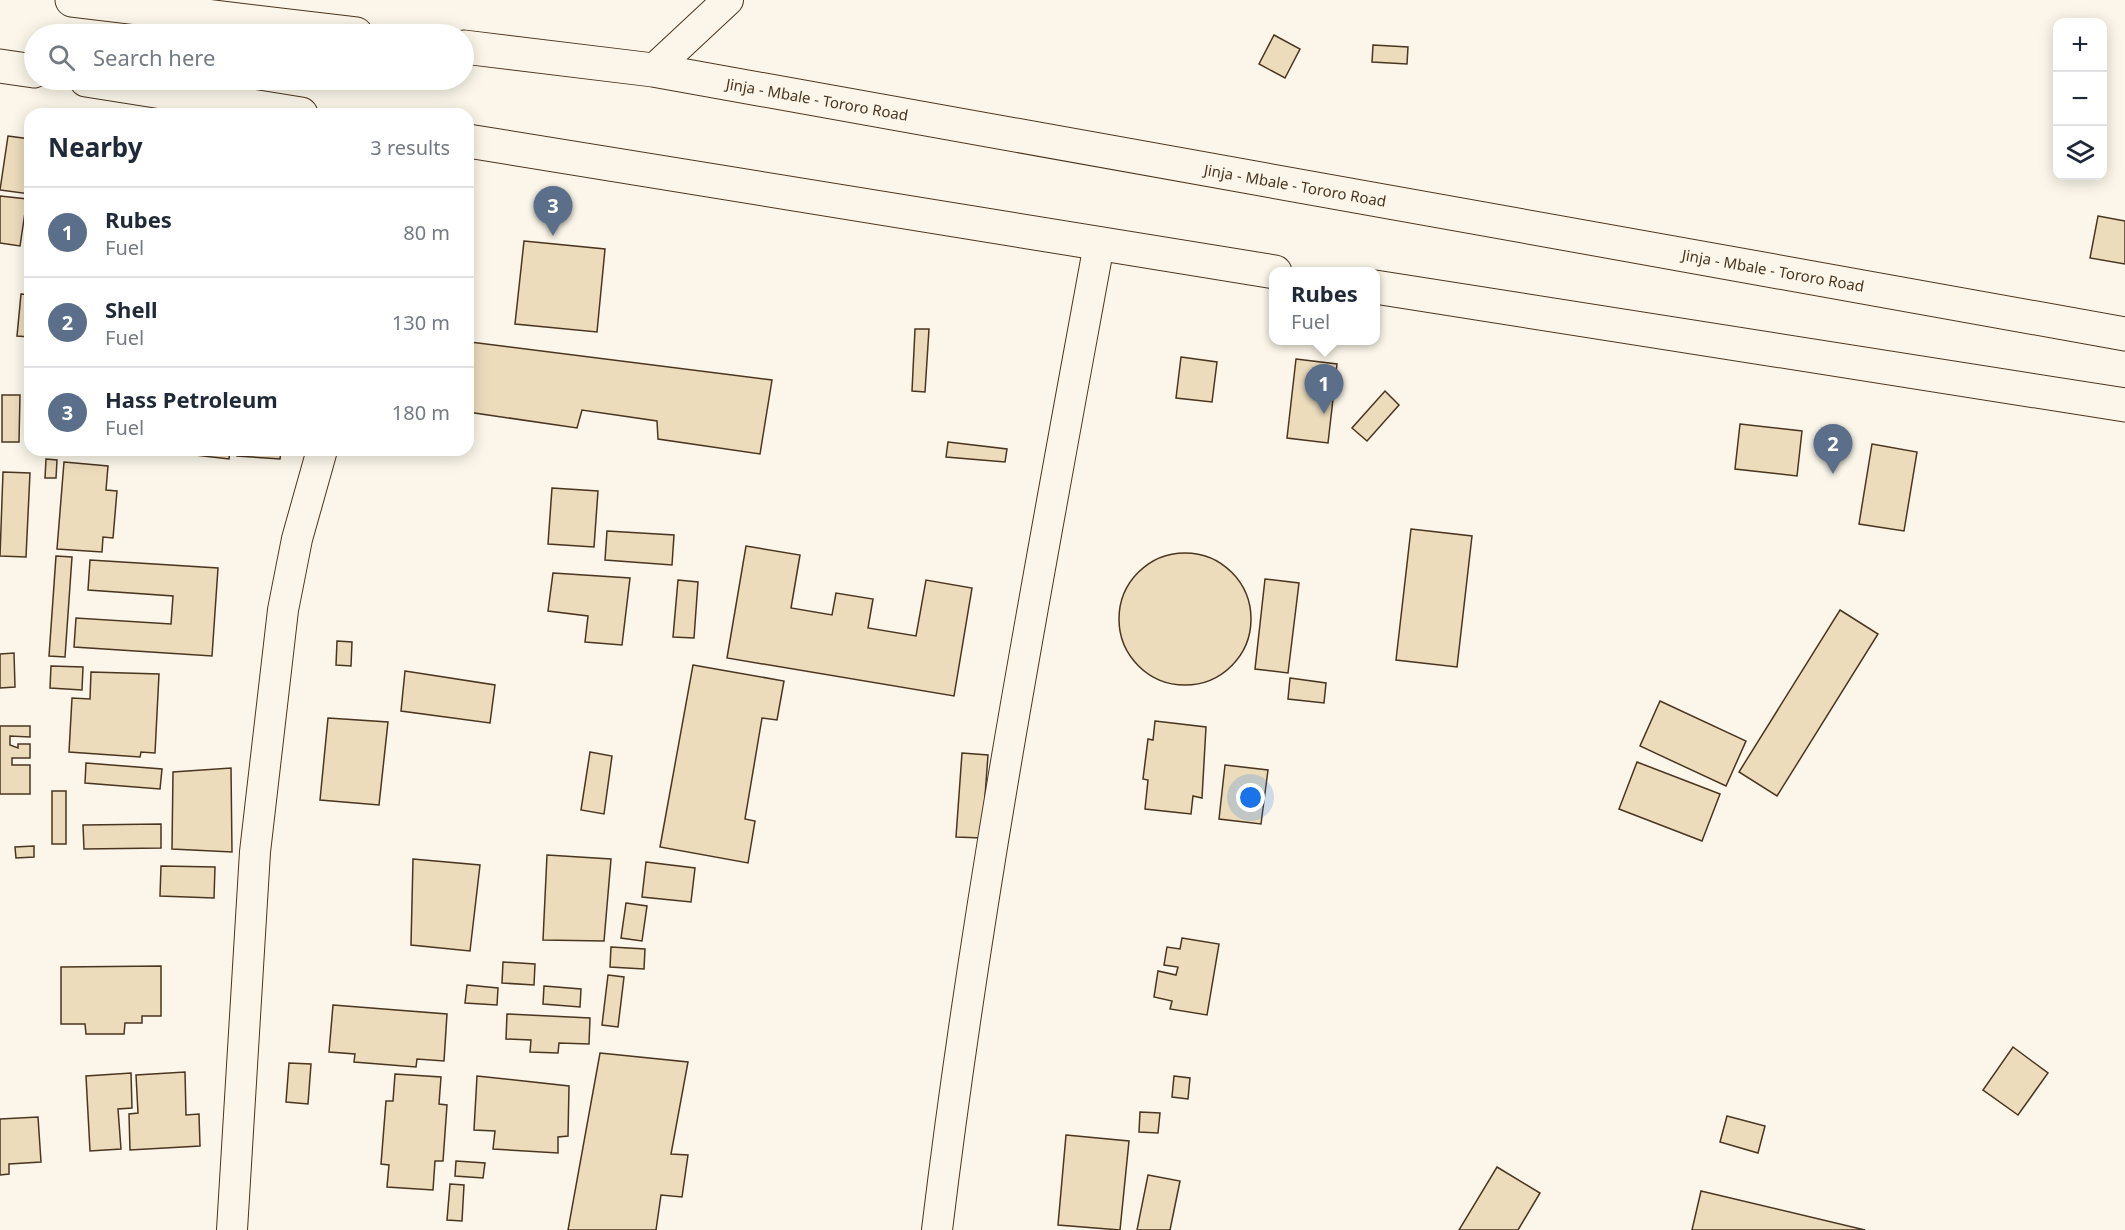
<!DOCTYPE html>
<meta charset="utf-8">
<style>
:root{--surface:#fff;--page:#f2f2f3;--text:#1f2937;--muted:#747a83;--line:#e0e1e3;--accent:#db2777}
body{margin:0;font-family:"Noto Sans",sans-serif;background:var(--page);color:var(--text)}
.controls{position:absolute;right:18px;top:18px;display:grid;overflow:hidden;border-radius:12px;box-shadow:0 3px 15px #0003}
.controls button{width:54px;height:54px;display:grid;place-items:center;padding:0;border:0;border-bottom:2px solid var(--line);background:var(--surface);color:var(--text);font:30px sans-serif}
.you{position:absolute;left:1251px;top:798px;width:21px;height:21px;margin:-15px;border:4px solid #fff;border-radius:50%;background:#1a73e8;box-shadow:0 0 0 9px #1a73e833}
.badge{display:grid;place-items:center;width:39px;height:39px;border-radius:50%;background:var(--accent);color:#fff;font-size:20px;font-weight:700}
.pin{position:absolute;translate:-50% -50px;filter:drop-shadow(0 2px 3px #0008)}
.pin::after{content:'';position:absolute;top:32px;width:21px;height:18px;background:inherit;clip-path:polygon(0 0,100% 0,50% 100%)}
.popup{position:absolute;left:1269px;top:267px;width:111px;height:78px;box-sizing:border-box;display:grid;place-content:center;border-radius:12px;background:var(--surface);filter:drop-shadow(0 2px 4px #0005);font-size:20px;white-space:nowrap;color:var(--muted)}
.popup b{font-size:22px;color:var(--text)}
.popup::after{content:'';position:absolute;left:50%;top:100%;margin-left:-12px;border:12px solid transparent;border-top-color:var(--surface)}
.list{margin:0;padding:0;list-style:none}
h2{display:flex;justify-content:space-between;align-items:center;height:78px;margin:0;padding:0 24px;font-size:26px}
h2 small{font-size:20px;font-weight:400;color:var(--muted)}
.list li{display:grid;grid-template-columns:39px 1fr auto;gap:18px;align-items:center;box-sizing:border-box;height:90px;padding:0 24px;border-top:2px solid var(--line)}
.list b{display:block;font-size:22px;white-space:nowrap}
.list p{margin:0;font-size:20px;white-space:nowrap;color:var(--muted)}
.list em{font-size:20px;font-style:normal;color:var(--muted)}
.icon{flex:none;width:33px;height:33px;fill:none;stroke:currentColor;stroke-width:2;stroke-linecap:round;stroke-linejoin:round}
.map{position:relative;flex:none;width:2125px;height:1230px;overflow:hidden}
.search{position:absolute;background:var(--surface);box-shadow:0 3px 15px #0003;left:24px;top:24px;width:450px;height:66px;display:flex;align-items:center;gap:15px;box-sizing:border-box;padding:0 21px;border-radius:33px;color:var(--muted);font-size:22px}
.panel{position:absolute;background:var(--surface);box-shadow:0 3px 15px #0003;left:24px;top:108px;width:450px;height:348px;border-radius:18px}
.map>svg:first-child{display:block}
</style>
<div class="map">
<svg width="2125" height="1230" viewBox="0 0 2125 1230">
<rect width="100%" height="100%" fill="#fbf6e9"/>
<!-- building -->
<g fill="#ecdcbc" stroke="#4a3520" stroke-width="1.5">
<path d="M1274 35 1300 49 1285 78 1259 64Z"/>
<path d="M1373 45 1408 47 1407 64 1372 62Z"/>
<path d="M8 136 30 139V194L0 190Z"/>
<path d="M0 196 27 199 20 246 0 243Z"/>
<path d="M2098 216 2125 221V264L2090 258Z"/>
<path d="M524 241 605 249 597 332 515 324Z"/>
<path d="M21 294 30 295V337L17 336Z"/>
<path d="M915 329H929L925 392 912 391Z"/>
<path d="M470 342 772 380 760 454 658 439 657 421 582 410 577 428 468 412Z"/>
<path d="M1181 357 1217 362 1212 402 1176 398Z"/>
<path d="M1296 359 1337 364 1328 443 1287 438Z"/>
<path d="M1385 391 1399 405 1367 441 1352 428Z"/>
<path d="M2 395H20L19 442H2Z"/>
<path d="M1740 424 1802 431 1797 476 1735 469Z"/>
<path d="M948 442 1007 449 1005 462 946 457Z"/>
<path d="M1872 444 1917 452 1904 531 1859 524Z"/>
<path d="M151 450H230L229 459Z"/>
<path d="M237 450H281L280 459 237 456Z"/>
<path d="M46 459 57 460 56 478H45Z"/>
<path d="M64 462 108 466 106 490 117 491 113 538 103 537 102 552 57 549Z"/>
<path d="M3 472 30 473 26 557 0 556Z"/>
<path d="M552 488 598 491 594 547 548 544Z"/>
<path d="M1411 529 1472 536 1457 667 1396 660Z"/>
<path d="M607 531 674 535 672 565 605 560Z"/>
<path d="M746 546 800 555 791 608 832 615 836 593 873 599 868 628 916 636 926 580 972 588 954 696 727 658Z"/>
<circle cx="1185" cy="619" r="66"/>
<path d="M56 556 72 557 65 657 49 656Z"/>
<path d="M90 560 218 568 212 656 74 647 76 618 171 624 173 596 88 590Z"/>
<path d="M553 573 630 578 622 645 585 642 588 616 548 611Z"/>
<path d="M1265 579 1299 583 1288 673 1255 669Z"/>
<path d="M678 580 698 582 694 638 673 637Z"/>
<path d="M1840 610 1878 634 1777 796 1739 772Z"/>
<path d="M337 641 352 642 351 666 336 665Z"/>
<path d="M14 653 15 687 0 688V654Z"/>
<path d="M693 665 784 681 777 720 762 718 745 819 755 821 748 863 660 847Z"/>
<path d="M51 666 83 667 82 690 50 688Z"/>
<path d="M405 671 495 685 490 723 401 711Z"/>
<path d="M91 672 159 674 155 753 141 752 140 757 69 752 72 698 90 699Z"/>
<path d="M1290 678 1326 683 1324 703 1288 699Z"/>
<path d="M1660 701 1746 741 1726 786 1640 746Z"/>
<path d="M328 718 388 722 379 805 320 800Z"/>
<path d="M1155 721 1206 727 1202 798 1193 796 1191 814 1145 809 1148 780 1143 779 1148 739 1153 740Z"/>
<path d="M0 726H30V737L10 736V745L18 748V744H30V758H12V765H30V794H0Z"/>
<path d="M590 752 612 756 604 814 581 810Z"/>
<path d="M962 753 988 755 982 838 956 837Z"/>
<path d="M1637 762 1720 794 1702 841 1619 809Z"/>
<path d="M86 763 162 769 160 789 85 783Z"/>
<path d="M1225 765 1268 770 1261 824 1219 819Z"/>
<path d="M231 768 232 852 172 849 173 772Z"/>
<rect x="52" y="791" width="14" height="53"/>
<path d="M161 824V848L84 849 83 825Z"/>
<path d="M34 846V857L16 858 15 847Z"/>
<path d="M547 855 611 859 604 941 543 940Z"/>
<path d="M413 859 480 865 470 951 411 945Z"/>
<path d="M646 862 695 868 691 902 642 897Z"/>
<path d="M161 866 215 867 214 898 160 896Z"/>
<path d="M626 903 647 906 642 941 621 938Z"/>
<path d="M1182 938 1219 944 1207 1015 1170 1009 1172 1001 1154 997 1158 971 1176 975 1178 967 1164 965 1167 947 1180 949Z"/>
<path d="M611 947 645 949 644 969 610 967Z"/>
<path d="M503 962 535 964 534 985 502 983Z"/>
<path d="M161 966V1016H142V1023H125L124 1034H86L85 1024H61V967Z"/>
<path d="M608 975 624 977 618 1027 602 1025Z"/>
<path d="M467 985 498 988 497 1005 465 1003Z"/>
<path d="M544 986 581 989 580 1007 543 1004Z"/>
<path d="M333 1005 447 1014 444 1061 417 1059 416 1067 354 1062 355 1054 329 1052Z"/>
<path d="M507 1014 590 1018 589 1044 559 1043 558 1053 530 1052 531 1040 506 1039Z"/>
<path d="M2013 1047 2048 1073 2018 1115 1983 1090Z"/>
<path d="M600 1053 688 1062 671 1154 688 1155 682 1197 661 1195 656 1230H568Z"/>
<path d="M289 1063 311 1064 308 1104 286 1102Z"/>
<path d="M185 1072 186 1115 199 1114 200 1146 130 1150 129 1114 138 1113 136 1075Z"/>
<path d="M131 1073 132 1108 118 1109 121 1149 90 1151 86 1076Z"/>
<path d="M395 1074 441 1077 439 1104 447 1105 443 1161H435L433 1190 387 1187 389 1165 381 1164 386 1101H393Z"/>
<path d="M477 1076 569 1086 568 1136 558 1137V1153L493 1149 495 1131 474 1130Z"/>
<path d="M1174 1076 1190 1078 1188 1099 1172 1097Z"/>
<path d="M1140 1112 1160 1113 1158 1133 1139 1132Z"/>
<path d="M1727 1116 1765 1126 1758 1153 1720 1142Z"/>
<path d="M38 1117 41 1162 9 1164V1174L0 1175V1119Z"/>
<path d="M1066 1135 1129 1141 1120 1230 1058 1225Z"/>
<path d="M456 1161 485 1163 483 1178 455 1176Z"/>
<path d="M1497 1167 1540 1193 1518 1230H1459Z"/>
<path d="M1148 1175 1180 1181 1170 1230H1137Z"/>
<path d="M450 1184 464 1185 462 1221 447 1220Z"/>
<path d="M1701 1191 1865 1230H1692Z"/>
</g>
<g fill="none" stroke-linecap="round" stroke-linejoin="round">
<defs>
<g id="minor">
<path d="M653 70 728 0"/>
<path d="M232 1230 255 852 283 610 297 539 322 450"/>
<path d="M937 1230C977 899 1039 572 1099 244"/>
</g>
<g id="trunk">
<path d="M72 0 356 34"/>
<path d="M464 47 653 70 2125 334"/>
<path d="M0 66 34 71"/>
<path d="M86 80 301 114"/>
<path d="M468 141 1275 272"/>
<path d="M1375 287 2125 405"/>
</g>
</defs>
<!-- minor casing -->
<use href="#minor" stroke="#4a3520" stroke-width="32"/>
<!-- trunk casing -->
<use href="#trunk" stroke="#4a3520" stroke-width="35"/>
<!-- minor -->
<use href="#minor" stroke="#fbf6e9" stroke-width="30"/>
<!-- trunk -->
<use href="#trunk" stroke="#fbf6e9" stroke-width="33"/>
</g>
<g text-anchor="middle" stroke-width="4.5" stroke-linejoin="round" paint-order="stroke">
<!-- street labels -->
<g font-size="15" fill="#4a3520" stroke="#fbf6e9">
<text transform="translate(817 100) rotate(10)" y="5">Jinja - Mbale - Tororo Road</text>
<text transform="translate(1295 186) rotate(10)" y="5">Jinja - Mbale - Tororo Road</text>
<text transform="translate(1773 271) rotate(10)" y="5">Jinja - Mbale - Tororo Road</text>
</g>
</g>
</svg>
<div class="controls">
<button>+</button>
<button>−</button>
<button><svg class="icon" aria-label="layers" viewBox="0 0 24 24"><path d="M12 4l9 5-9 5-9-5zM3 14l9 5 9-5"/></svg></button>
</div>
<div class="you"></div>
<div class="pin badge" style="left:1324px;top:414px;background:#5c6f8a">1</div>
<div class="popup"><b>Rubes</b>Fuel</div>
<div class="pin badge" style="left:1833px;top:474px;background:#5c6f8a">2</div>
<div class="pin badge" style="left:553px;top:236px;background:#5c6f8a">3</div>
<div class="search"><svg class="icon" aria-label="search" viewBox="0 0 24 24"><circle cx="10" cy="10" r="6"/><path d="M15 15l6 6"/></svg>Search here</div>
<section class="panel">
<h2>Nearby<small>3 results</small></h2>
<ul class="list">
<li><span class="badge" style="background:#5c6f8a">1</span><div><b>Rubes</b><p>Fuel</p></div><em>80 m</em></li>
<li><span class="badge" style="background:#5c6f8a">2</span><div><b>Shell</b><p>Fuel</p></div><em>130 m</em></li>
<li><span class="badge" style="background:#5c6f8a">3</span><div><b>Hass Petroleum</b><p>Fuel</p></div><em>180 m</em></li>
</ul>
</section>
</div>
